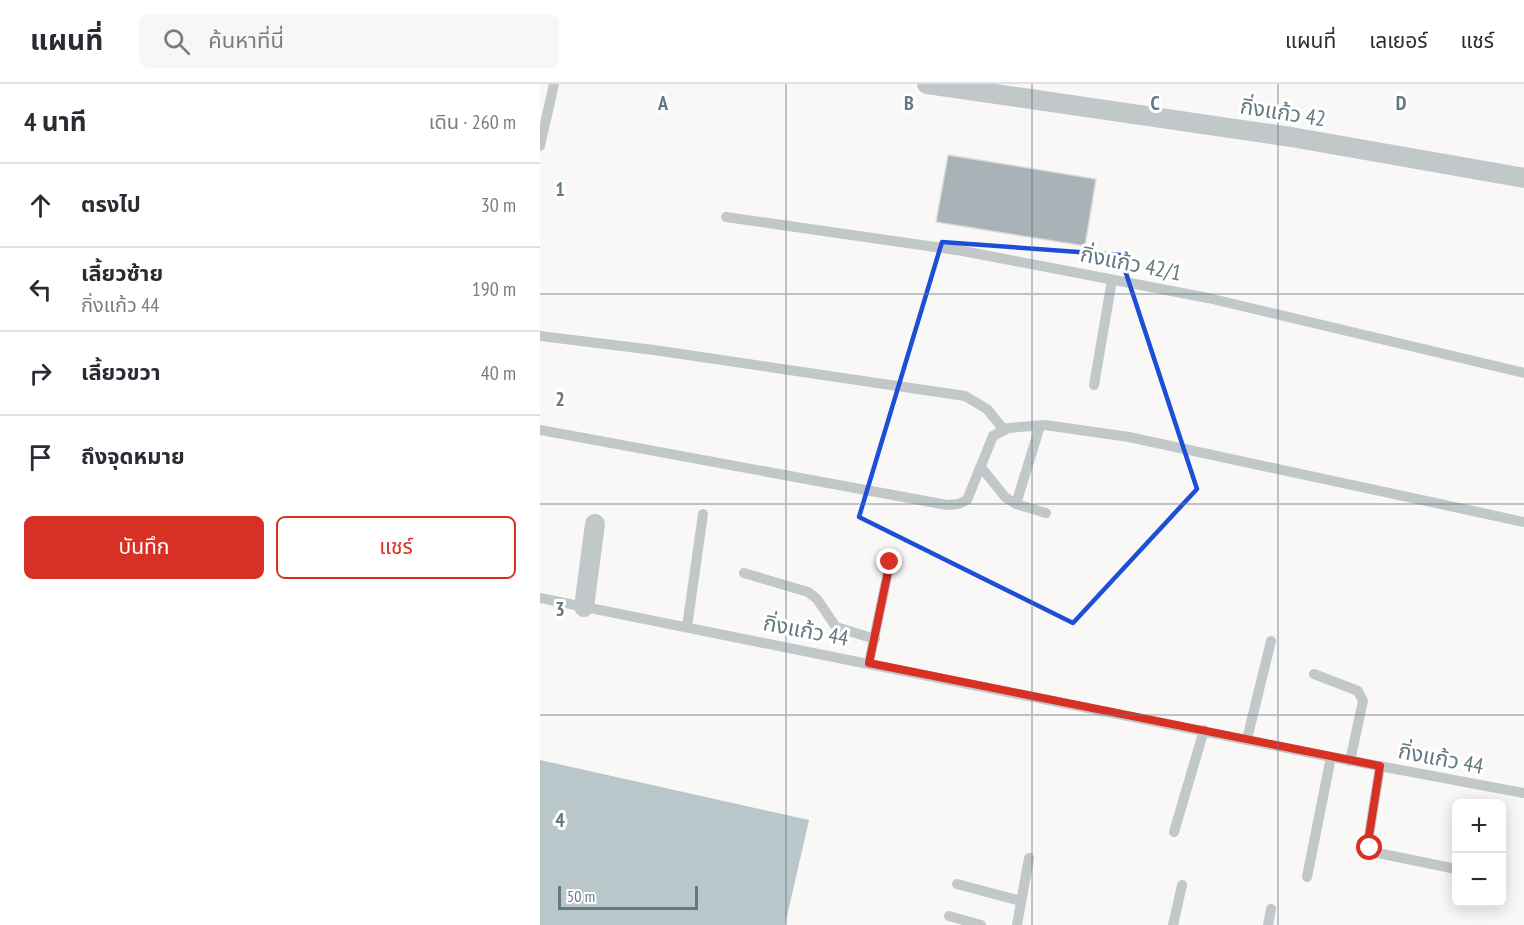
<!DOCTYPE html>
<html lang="th">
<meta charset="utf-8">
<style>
:root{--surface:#fff;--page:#f7f7f7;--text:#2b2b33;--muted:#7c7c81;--line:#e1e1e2;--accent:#d93025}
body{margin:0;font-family:"PT Sans Narrow","Noto Sans Thai",sans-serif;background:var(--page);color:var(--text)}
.controls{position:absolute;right:18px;bottom:18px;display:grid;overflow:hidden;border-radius:9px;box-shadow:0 3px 15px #0003}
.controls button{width:54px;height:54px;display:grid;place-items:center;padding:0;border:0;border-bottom:2px solid var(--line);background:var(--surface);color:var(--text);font:30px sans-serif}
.scale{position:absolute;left:18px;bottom:15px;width:140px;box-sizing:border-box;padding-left:6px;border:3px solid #647881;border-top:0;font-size:16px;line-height:21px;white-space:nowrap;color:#647881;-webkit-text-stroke:4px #fff;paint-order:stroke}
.stop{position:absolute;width:18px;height:18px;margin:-14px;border:4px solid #d93025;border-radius:50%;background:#fff}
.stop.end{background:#d93025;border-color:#fff;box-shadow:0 2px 6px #0008}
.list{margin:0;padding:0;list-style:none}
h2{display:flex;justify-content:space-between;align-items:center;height:78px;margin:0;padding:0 24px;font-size:26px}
h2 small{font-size:20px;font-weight:400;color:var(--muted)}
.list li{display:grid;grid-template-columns:39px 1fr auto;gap:18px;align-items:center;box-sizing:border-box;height:84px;padding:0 24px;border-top:2px solid var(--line)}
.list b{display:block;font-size:22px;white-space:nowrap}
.list p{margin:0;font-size:20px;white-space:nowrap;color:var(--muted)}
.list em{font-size:20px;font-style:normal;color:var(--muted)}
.actions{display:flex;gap:12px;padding:18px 24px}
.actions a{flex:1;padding:14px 0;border:2px solid var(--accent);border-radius:9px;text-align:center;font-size:21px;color:var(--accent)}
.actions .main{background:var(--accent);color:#fff}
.icon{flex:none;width:33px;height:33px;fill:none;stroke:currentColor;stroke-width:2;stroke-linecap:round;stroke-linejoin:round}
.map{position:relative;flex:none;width:984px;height:841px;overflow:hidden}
header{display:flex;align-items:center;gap:36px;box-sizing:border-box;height:84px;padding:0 30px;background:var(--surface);border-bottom:2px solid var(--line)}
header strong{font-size:28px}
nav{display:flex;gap:33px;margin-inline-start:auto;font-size:21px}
.search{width:420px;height:54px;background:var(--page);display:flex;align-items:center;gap:15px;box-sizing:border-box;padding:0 21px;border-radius:9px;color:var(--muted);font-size:22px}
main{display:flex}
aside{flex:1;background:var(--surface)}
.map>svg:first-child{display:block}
</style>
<header>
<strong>แผนที่</strong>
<div class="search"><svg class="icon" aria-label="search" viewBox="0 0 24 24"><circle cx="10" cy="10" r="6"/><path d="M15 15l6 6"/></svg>ค้นหาที่นี่</div>
<nav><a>แผนที่</a><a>เลเยอร์</a><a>แชร์</a></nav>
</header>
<main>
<aside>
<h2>4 นาที<small>เดิน · 260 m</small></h2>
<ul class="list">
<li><svg class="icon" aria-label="ahead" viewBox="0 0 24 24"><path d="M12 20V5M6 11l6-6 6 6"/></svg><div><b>ตรงไป</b></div><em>30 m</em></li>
<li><svg class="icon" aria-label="left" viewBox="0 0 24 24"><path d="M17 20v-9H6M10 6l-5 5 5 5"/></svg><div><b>เลี้ยวซ้าย</b><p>กิ่งแก้ว 44</p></div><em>190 m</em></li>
<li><svg class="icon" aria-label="right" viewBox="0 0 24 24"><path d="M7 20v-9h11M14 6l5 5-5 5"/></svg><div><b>เลี้ยวขวา</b></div><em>40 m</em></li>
<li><svg class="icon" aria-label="arrive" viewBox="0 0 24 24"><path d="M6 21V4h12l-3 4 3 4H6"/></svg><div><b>ถึงจุดหมาย</b></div></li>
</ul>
<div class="actions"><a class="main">บันทึก</a><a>แชร์</a></div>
</aside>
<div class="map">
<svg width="984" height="841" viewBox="0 0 984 841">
<rect width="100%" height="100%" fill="#f9f8f6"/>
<!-- water -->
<path fill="#b9c7ca" d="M0 676 269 736 245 841H0Z"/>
<!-- building -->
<path fill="#a9b3b7" stroke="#dadad8" stroke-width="1.5" d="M408 71 556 95 545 162 396 138Z"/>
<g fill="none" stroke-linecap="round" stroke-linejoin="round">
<!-- service -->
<g stroke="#c2c7ca" stroke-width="10">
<path d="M0 62 14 0"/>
<path d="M186 133 423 167 668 214 984 289"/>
<path d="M0 252 114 266 425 312 447 325 464 346"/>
<path d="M554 301 572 196"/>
<path d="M500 342 476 420 506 429"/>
<path d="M0 346 407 421 418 420 427 416 453 352 468 344 505 341 589 353 984 438"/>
<path d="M441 383 465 413 476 420"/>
<path d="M204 489 268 508 277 515 296 543 335 555"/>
<path d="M0 514 791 673 984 709"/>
<path d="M147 543 163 430"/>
<path d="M329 579 350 478"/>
<path d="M774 590 818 607 823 617 810 677"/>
<path d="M707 655 731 557"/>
<path d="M840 682 828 758 833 768 916 785"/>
<path d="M634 748 664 646"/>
<path d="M767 793 791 673"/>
<path d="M417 800 481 817"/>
<path d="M409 832 441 841"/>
<path d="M477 841 489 774"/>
<path d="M633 841 642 801"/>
<path d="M728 841 731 825"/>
</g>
<!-- minor -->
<g stroke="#c2c7ca" stroke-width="20">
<path d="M387 0 751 53 984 94"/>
<path d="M44 523 55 440"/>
</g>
</g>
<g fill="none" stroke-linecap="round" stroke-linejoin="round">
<!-- route -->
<path stroke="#d93025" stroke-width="8" d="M350 478 329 579 840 682 828 758 830 764"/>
</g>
<!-- marked area -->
<path fill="none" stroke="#1d4ed8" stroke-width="4.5" stroke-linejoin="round" d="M402 158 580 171 657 405 533 539 319 433Z"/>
<!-- grid -->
<path fill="none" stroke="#647881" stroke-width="1.5" stroke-opacity="0.55" d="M246 0V841M492 0V841M738 0V841M0 210H984M0 420H984M0 631H984"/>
<g text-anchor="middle" stroke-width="6" stroke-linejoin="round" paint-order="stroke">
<!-- street labels -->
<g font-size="22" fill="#647881" stroke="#fff">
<text transform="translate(743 28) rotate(9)" y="8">กิ่งแก้ว 42</text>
<text transform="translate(591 179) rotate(11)" y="8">กิ่งแก้ว 42/1</text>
<text transform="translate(266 546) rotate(11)" y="8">กิ่งแก้ว 44</text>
<text transform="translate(901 674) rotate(11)" y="8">กิ่งแก้ว 44</text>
</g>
</g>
<g font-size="20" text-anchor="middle" font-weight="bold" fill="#647881" stroke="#fff" stroke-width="6" stroke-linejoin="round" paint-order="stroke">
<text x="123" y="26">A</text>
<text x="369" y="26">B</text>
<text x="615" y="26">C</text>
<text x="861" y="26">D</text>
<text x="20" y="112">1</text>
<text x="20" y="322">2</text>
<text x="20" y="532">3</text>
<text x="20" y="743">4</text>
</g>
</svg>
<div class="controls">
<button>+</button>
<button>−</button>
</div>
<div class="scale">50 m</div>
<div class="stop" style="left:830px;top:764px"></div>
<div class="stop end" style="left:350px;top:478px"></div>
</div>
</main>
